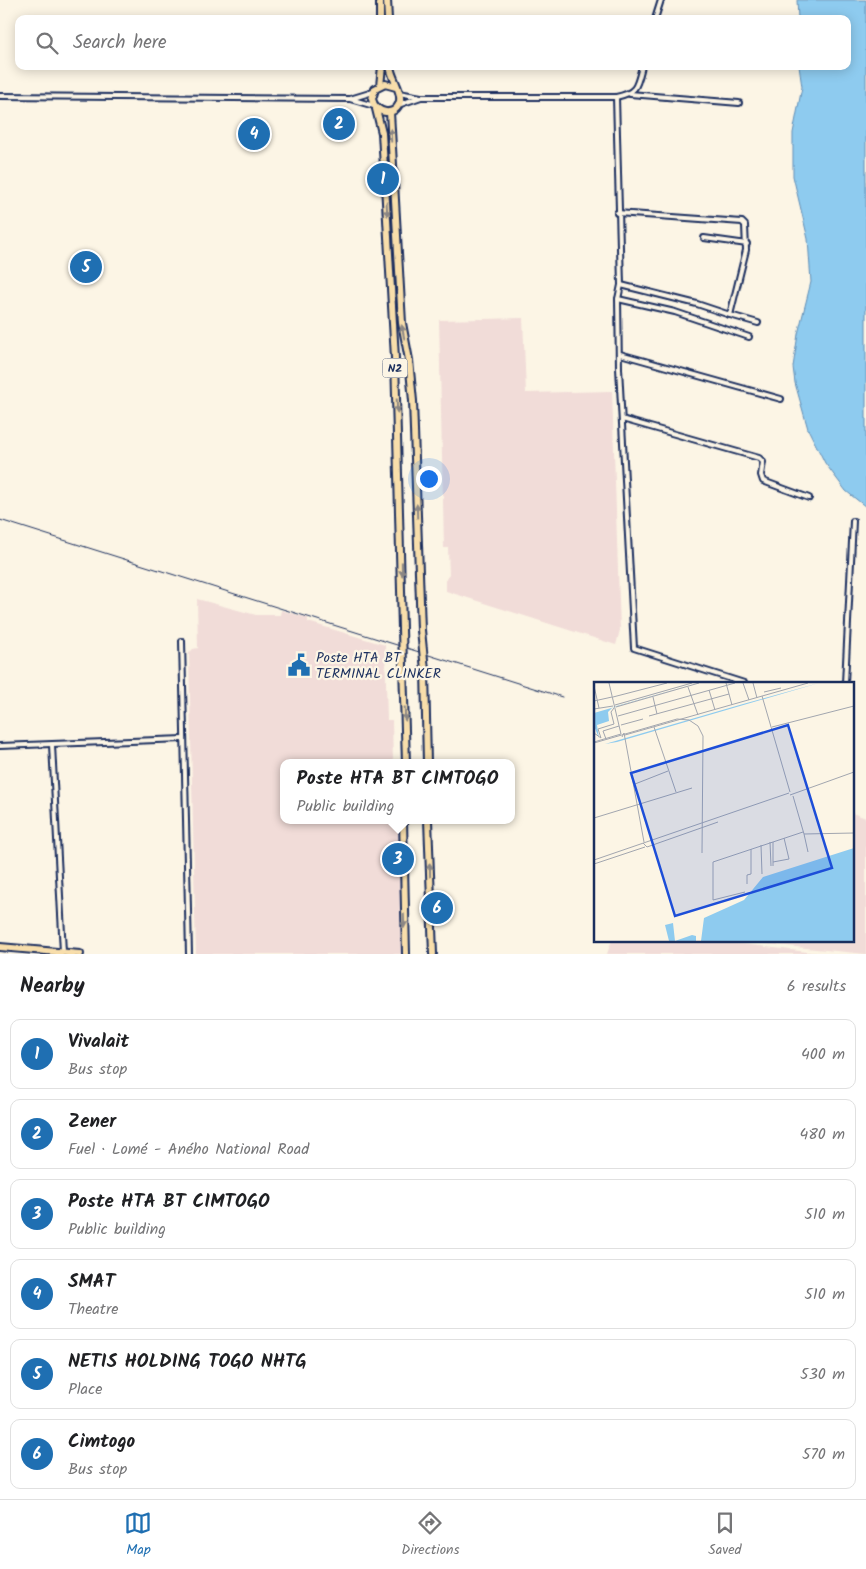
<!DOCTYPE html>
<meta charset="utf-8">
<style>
:root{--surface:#fff;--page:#f6f6f6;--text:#202124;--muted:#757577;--line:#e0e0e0;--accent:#1f6fb2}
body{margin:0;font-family:Kalam,sans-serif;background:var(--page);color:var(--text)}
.you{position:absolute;left:428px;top:478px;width:18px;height:18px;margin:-12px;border:4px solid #fff;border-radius:50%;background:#1a73e8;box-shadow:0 0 0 8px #1a73e833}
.badge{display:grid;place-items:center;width:32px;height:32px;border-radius:50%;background:var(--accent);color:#fff;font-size:16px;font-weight:700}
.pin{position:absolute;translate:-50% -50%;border:2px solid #fff;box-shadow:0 1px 5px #0006}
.popup{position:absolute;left:280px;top:759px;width:235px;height:65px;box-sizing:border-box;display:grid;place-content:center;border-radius:10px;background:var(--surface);filter:drop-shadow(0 1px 4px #0005);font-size:16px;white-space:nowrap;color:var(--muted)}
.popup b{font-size:19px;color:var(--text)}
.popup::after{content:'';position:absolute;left:50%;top:100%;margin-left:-10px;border:10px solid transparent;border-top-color:var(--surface)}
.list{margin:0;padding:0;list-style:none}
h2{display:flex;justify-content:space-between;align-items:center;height:65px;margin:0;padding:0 20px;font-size:21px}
h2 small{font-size:16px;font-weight:400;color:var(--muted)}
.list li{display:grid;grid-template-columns:32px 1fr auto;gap:15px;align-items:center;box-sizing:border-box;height:70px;margin:0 10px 10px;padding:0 10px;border:1px solid var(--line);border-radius:10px}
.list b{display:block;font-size:19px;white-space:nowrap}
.list p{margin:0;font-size:16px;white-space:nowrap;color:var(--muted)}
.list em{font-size:16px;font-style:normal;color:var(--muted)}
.icon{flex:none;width:28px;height:28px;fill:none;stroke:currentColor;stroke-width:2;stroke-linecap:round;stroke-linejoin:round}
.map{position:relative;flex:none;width:866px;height:954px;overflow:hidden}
.search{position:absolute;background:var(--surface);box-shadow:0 2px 12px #0003;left:15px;right:15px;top:15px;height:55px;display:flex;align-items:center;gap:12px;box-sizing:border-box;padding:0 18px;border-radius:10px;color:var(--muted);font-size:19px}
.sheet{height:545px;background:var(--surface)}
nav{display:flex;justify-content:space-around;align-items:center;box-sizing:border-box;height:70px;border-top:1px solid var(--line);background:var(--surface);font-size:14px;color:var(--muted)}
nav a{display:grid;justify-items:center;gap:2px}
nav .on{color:var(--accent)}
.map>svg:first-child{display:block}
</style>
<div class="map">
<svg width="866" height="954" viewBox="0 0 866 954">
<rect width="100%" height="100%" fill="#fcf5e5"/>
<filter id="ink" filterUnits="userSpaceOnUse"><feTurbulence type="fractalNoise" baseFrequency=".02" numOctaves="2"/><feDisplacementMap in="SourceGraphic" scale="10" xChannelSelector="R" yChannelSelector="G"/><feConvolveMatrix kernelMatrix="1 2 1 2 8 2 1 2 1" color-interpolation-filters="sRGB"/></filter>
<g filter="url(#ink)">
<!-- built -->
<g fill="#f1dcd8">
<path d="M523 318 526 393 612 391 620 630 616 645 446 591V579L449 575 448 548H444L439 320Z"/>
<path d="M197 599 256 615H280L281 610 308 618V622L385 645 387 720H392L393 763H284V820H399L404 954H196L189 653 193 649 198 648Z"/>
<path d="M852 813 866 818V954L747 942 852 940Z"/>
<path d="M612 940H710L824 954H607Z"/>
</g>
<!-- water -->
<path fill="#8ecbef" stroke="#608db5" d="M797 0H866V507L846 491 825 463 808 429 795 383 793 367 798 334 811 282 808 239 793 176V133L802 87 799 66H847V19H798Z"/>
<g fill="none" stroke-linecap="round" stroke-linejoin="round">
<defs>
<g id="minor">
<path d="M655 19 661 0"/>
<path d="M399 93 421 97H616C637 93 637 86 642 66"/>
<path d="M630 94 739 103"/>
<path d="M0 96 350 99 374 106"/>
<path d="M616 97 621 285 618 299 619 368 634 648 744 683"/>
<path d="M350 99 373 92"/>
<path d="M398 105 421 97"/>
<path d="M617 213 742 222 745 225 746 250 730 315 758 323"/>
<path d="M704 238 747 244"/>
<path d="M621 285 697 304 730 315"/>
<path d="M618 299 675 312 749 337"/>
<path d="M620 354 781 399"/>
<path d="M622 419 759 458 763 462 761 475 763 481 809 498"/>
<path d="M182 641 189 954"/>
<path d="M845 683 853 521"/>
<path d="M52 745 63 952"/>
<path d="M0 746 183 739"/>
</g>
<path id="primary" d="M0 947 80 954"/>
<g id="trunk">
<path d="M380 0V19"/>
<path d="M387 0 388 19"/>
<path d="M390 66C391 77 402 91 400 101 396 118 375 114 372 99L375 89 385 84 396 87"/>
<path d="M380 86 382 66"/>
<path d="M376 109 382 133 395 358 402 629"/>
<path d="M390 112 402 323 409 360 413 401 421 630"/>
<path d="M403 665 406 763"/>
<path d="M425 670 427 763"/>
<path d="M403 820 406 954"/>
<path d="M428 820 433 954"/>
</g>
</defs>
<!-- minor casing -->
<use href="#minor" stroke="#1b2f5e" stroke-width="8"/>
<!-- primary casing -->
<use href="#primary" stroke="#1b2f5e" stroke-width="10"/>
<!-- trunk casing -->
<use href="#trunk" stroke="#1b2f5e" stroke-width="10"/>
<!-- minor -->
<use href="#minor" stroke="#fcf5e5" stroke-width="4"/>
<!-- primary -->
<use href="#primary" stroke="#f8deab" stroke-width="6"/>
<!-- trunk -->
<use href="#trunk" stroke="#f8deab" stroke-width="6"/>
<!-- rail -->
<path stroke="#1b2f5e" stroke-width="1" d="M0 520 562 697"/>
<defs>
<g id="trunk-bridge">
<path d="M402 629 403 665"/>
<path d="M421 630 425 670"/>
</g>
</defs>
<!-- trunk-bridge casing -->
<use href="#trunk-bridge" stroke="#1b2f5e" stroke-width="10" stroke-linecap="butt"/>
<!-- trunk-bridge -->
<use href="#trunk-bridge" stroke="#f8deab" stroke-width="6"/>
</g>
<!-- one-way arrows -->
<defs><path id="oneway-solid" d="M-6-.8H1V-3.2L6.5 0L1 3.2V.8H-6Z" transform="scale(1.25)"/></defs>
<g fill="#8a8684">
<use href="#oneway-solid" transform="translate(391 135) rotate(-92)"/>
<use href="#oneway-solid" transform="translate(387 209) rotate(87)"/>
<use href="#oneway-solid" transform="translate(403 332) rotate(-101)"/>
<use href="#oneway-solid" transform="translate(397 406) rotate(88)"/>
<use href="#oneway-solid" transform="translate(417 511) rotate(-92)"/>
<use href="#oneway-solid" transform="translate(402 569) rotate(89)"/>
<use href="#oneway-solid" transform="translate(405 714) rotate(88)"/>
<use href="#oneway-solid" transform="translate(430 870) rotate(-91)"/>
<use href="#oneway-solid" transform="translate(404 921) rotate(88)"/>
</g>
</g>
<!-- icons -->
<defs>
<symbol id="civic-bare" viewBox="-9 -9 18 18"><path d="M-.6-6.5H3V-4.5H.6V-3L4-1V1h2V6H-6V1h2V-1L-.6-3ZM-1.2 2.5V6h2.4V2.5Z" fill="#1f6fb2" stroke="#fcf5e5" stroke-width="2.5" paint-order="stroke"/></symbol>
</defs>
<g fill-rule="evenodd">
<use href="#civic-bare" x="283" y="649" width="32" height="32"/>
</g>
<g text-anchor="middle" stroke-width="4.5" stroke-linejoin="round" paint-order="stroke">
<!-- shield labels -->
<rect fill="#fcf5e5" stroke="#5e6a86" stroke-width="1" x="382.5" y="358.5" width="25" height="19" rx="4"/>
<g font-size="12" font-weight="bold" fill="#1b2f5e">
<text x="395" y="372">N2</text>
</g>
<!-- poi labels -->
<g font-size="14" fill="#1b2f5e" stroke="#fcf5e5" text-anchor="start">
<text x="316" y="662">Poste HTA BT<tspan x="316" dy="16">TERMINAL CLINKER</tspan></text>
</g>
</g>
<!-- overview -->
<g transform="translate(594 682)">
<rect width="260" height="260" fill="#fcf5e5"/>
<path d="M104 1 19 25 14 30 15 39 3 43 5 56 0 44V31ZM225 1 23 60 11 62 149 22ZM260 166V259H107L110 236 150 218 169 195ZM79 241 81 259 98 253 102 254V259H75L71 243Z" fill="#8ecbef"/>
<path fill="none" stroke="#a2a6af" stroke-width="1" d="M15 1 27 52M132 1 138 23M149 1 155 18M159 1 163 16M0 4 5 26M94 5 104 33M115 8 121 28M170 10 187 6M168 14 196 110M19 15 73 1M59 15 63 32M0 19 18 15M21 23 98 1M22 25 105 1M0 27 19 24M24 34 141 1M55 34 135 12M27 43 49 37M60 45 82 110M178 45 260 24M0 51 7 56 4 47 20 42 17 30 20 26M31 53 214 1M28 55 30 51 50 160M12 57 9 49 25 44M0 60 27 52M0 61 83 37 95 38 104 44 109 54 108 171M41 102 74 89M196 113 260 90M199 114 210 152 260 151M0 136 98 106M210 152 214 170M176 160 177 184M179 160V180M49 161 53 165 124 140M167 163 168 192M0 178 195 111M0 182 51 165M179 184V180L195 177 190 156M153 202V193L157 192V167M151 210 119 218V180L209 150"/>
<path fill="#1d4ed8" fill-opacity="0.15" stroke="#1d4ed8" stroke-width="2.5" d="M194 43 238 186 81 234 37 91Z"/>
<rect width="260" height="260" fill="none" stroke="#1b2f5e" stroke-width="2.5"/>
</g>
</svg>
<div class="you"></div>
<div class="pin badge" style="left:383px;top:179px">1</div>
<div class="pin badge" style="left:339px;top:124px">2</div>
<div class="pin badge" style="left:398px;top:859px">3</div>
<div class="popup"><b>Poste HTA BT CIMTOGO</b>Public building</div>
<div class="pin badge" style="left:254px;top:134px">4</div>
<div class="pin badge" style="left:86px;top:267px">5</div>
<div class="pin badge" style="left:437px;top:908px">6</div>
<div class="search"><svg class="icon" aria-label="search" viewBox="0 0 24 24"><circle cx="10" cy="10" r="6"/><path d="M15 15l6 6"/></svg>Search here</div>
</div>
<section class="sheet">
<h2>Nearby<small>6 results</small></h2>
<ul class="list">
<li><span class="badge">1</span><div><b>Vivalait</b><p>Bus stop</p></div><em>400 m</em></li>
<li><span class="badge">2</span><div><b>Zener</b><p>Fuel · Lomé - Aného National Road</p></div><em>480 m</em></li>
<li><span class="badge">3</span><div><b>Poste HTA BT CIMTOGO</b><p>Public building</p></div><em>510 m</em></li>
<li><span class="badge">4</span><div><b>SMAT</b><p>Theatre</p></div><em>510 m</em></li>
<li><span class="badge">5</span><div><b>NETIS HOLDING TOGO NHTG</b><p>Place</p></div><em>530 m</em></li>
<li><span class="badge">6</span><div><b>Cimtogo</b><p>Bus stop</p></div><em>570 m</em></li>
</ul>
</section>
<nav>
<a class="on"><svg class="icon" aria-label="map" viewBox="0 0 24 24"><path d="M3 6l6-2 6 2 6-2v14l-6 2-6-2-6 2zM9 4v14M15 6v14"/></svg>Map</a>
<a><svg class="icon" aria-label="directions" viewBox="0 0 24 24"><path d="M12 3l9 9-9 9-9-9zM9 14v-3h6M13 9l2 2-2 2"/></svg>Directions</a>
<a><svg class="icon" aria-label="saved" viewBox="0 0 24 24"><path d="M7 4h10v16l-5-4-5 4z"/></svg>Saved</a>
</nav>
